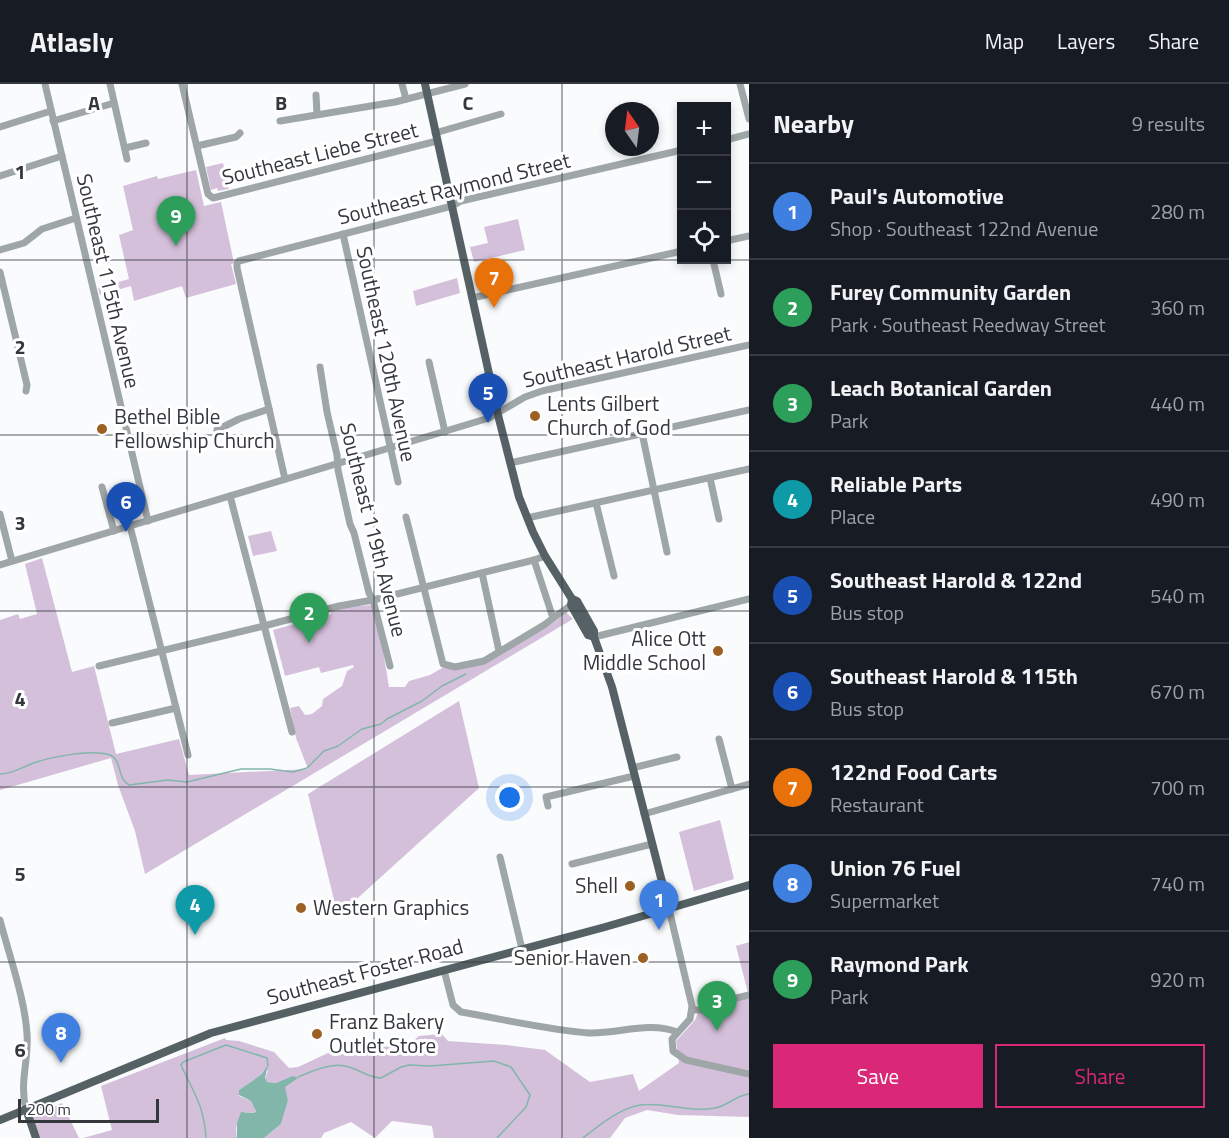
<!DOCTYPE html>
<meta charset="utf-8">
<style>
:root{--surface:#171b24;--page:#20242c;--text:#f1f3f6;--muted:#9ea1a6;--line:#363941;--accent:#db2777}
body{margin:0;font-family:"Titillium Web",sans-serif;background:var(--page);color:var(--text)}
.controls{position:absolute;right:18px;top:18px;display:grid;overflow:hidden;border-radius:0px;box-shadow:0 3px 9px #0003}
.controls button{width:54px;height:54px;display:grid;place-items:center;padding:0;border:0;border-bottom:2px solid var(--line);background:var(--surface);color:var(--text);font:30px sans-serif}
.compass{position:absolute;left:605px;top:18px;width:54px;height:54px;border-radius:50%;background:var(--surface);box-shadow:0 3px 9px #0003;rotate:346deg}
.scale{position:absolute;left:18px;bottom:15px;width:141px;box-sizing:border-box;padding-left:6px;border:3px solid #34383d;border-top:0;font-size:16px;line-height:21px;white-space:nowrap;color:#34383d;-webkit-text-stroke:4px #fff;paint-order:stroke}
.you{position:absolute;left:510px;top:714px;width:21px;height:21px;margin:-15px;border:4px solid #fff;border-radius:50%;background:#1a73e8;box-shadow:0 0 0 9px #1a73e833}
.badge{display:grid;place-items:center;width:39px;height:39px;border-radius:50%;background:var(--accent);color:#fff;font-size:20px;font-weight:700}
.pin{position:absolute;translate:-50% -50px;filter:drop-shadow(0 2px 3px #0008)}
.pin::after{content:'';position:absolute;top:32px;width:21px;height:18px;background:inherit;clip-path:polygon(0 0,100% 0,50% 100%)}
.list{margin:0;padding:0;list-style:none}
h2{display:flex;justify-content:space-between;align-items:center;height:78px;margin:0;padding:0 24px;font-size:26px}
h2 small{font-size:20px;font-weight:400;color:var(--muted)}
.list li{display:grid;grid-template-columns:39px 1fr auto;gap:18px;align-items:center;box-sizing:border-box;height:96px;padding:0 24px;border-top:2px solid var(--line)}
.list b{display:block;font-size:22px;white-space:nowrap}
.list p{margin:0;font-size:20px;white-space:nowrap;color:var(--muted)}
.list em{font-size:20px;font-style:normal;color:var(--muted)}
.actions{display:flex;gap:12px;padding:18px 24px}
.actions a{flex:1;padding:14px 0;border:2px solid var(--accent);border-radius:0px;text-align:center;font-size:21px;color:var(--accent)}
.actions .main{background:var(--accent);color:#fff}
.icon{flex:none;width:33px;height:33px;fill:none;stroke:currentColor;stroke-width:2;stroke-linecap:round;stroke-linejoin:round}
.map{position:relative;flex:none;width:749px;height:1054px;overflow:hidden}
header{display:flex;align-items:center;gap:36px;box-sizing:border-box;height:84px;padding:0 30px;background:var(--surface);border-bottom:2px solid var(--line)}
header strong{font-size:28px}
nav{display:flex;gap:33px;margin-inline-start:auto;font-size:21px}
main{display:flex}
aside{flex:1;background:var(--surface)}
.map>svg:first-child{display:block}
</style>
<header>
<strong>Atlasly</strong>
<nav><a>Map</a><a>Layers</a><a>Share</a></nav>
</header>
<main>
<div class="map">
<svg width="749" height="1054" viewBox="0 0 749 1054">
<rect width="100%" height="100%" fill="#f9fbfd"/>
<!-- green -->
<g fill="#d5c0db">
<path d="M223 79 229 105 218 107 217 104 211 106 206 83Z"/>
<path d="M196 86 204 122 221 118 234 179 231 180 236 200 186 214 182 202 134 217 131 202 100 211 98 204 129 195 119 151 133 146 123 102 157 92 158 95Z"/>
<path d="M518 135 525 166 474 178 470 163 488 159 484 143Z"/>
<path d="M457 194 460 209 416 222 413 207Z"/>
<path d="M271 447 277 467 253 472 248 452Z"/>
<path d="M42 474 72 588 94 582 116 670 179 655 189 691 308 685 296 654 290 624 299 622 305 631 312 630 322 622 323 615 342 602 347 587 354 583 353 581 321 589 319 583 285 592 273 546 331 530V527L346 523 372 521 381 555 389 603H405L409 597 430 591 442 584 467 583 483 579 556 537 566 528 573 535 145 790 135 747 118 701 111 674 0 706V536L18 530 20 535 37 530 25 480Z"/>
<path d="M459 617 479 704 338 832 308 710Z"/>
<path d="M720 736 734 795 694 807 679 748Z"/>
<path d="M749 858V913L736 862Z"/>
<path d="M749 914V1033L678 1031 647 1026 625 1034 610 1054H434L432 1042 392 1037 375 1054 351 1038 324 1049 321 1054H264L281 1040 288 1017 284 1006 286 996 276 999 267 998 265 995 268 986 239 1006V1012L251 1017 256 1026 254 1029 244 1028C237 1036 235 1043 237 1054H83L112 1046 101 1002 225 954 226 956 239 957 274 968 289 984 298 983 328 969 371 961 390 963 408 961 419 952 442 950 448 957 506 961 545 966 590 998 633 990 639 1007 679 979 676 957 695 936 698 929 711 923Z"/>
<path d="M62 1019 79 1054H40L31 1033Z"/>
</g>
<!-- water -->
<path fill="#82b6aa" d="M268 981 265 994 267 998 276 999 293 992 298 994 285 1003 288 1017 281 1040 264 1054H237V1039L241 1028 254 1029 256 1027 251 1017 239 1011V1006L262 990Z"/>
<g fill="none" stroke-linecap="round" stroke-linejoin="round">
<!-- stream -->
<g stroke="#82b6aa" stroke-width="1.5">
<path d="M0 690C11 690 21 684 31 680 49 673 91 665 110 671 122 675 117 695 129 701L168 696 187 698 241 685H270L293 688 307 684 324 667 338 662 362 645 381 640 387 635 422 617 442 602 466 590"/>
<path d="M298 993C312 987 330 979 345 982 358 984 368 994 381 994L401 983 409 981 430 982 494 977 511 983 530 1011 526 1023 497 1054"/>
<path d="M206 1054C204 1021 194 1010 181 981L183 978 226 961 267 974 268 982"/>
<path d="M583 1054C598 1042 620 1024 640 1021 664 1018 690 1029 715 1024 728 1022 736 1011 749 1010"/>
</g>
<!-- minor -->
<g stroke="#9fa6a8" stroke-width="7">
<path d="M45 0 148 437"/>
<path d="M110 0 127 75"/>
<path d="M182 0 208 110 213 114 437 57"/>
<path d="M402 0 406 15"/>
<path d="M740 0 749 35"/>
<path d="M316 11 317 30"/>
<path d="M53 37 114 19"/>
<path d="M280 37 395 18 465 0"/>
<path d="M0 43 51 27"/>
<path d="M435 49 501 30"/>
<path d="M726 56 749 50"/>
<path d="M197 62 236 53 240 49"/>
<path d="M125 64 146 59"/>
<path d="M0 92 62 72"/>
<path d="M343 150 398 398"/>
<path d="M726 157 749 152"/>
<path d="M0 166 24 159 42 145 76 134"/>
<path d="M713 176 721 210"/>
<path d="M0 188 27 301 26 307"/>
<path d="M472 214 682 167"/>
<path d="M429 278 445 348"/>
<path d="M320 283 327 328 337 371 338 386 350 440 354 449 369 509 373 516 390 582"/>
<path d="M217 346 239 335 269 325"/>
<path d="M642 349 667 468"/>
<path d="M510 379 749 326"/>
<path d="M710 394 719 435"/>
<path d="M285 395 237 184V179L239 177 452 122 461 117 682 66"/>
<path d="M102 403 114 447"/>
<path d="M230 412 292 648"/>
<path d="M596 419 614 492"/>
<path d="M0 430 12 477"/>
<path d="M406 433 443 580 455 583 484 577 544 541 571 521"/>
<path d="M527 434 749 385"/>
<path d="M130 442 188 671"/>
<path d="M534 476 553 534"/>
<path d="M0 481 489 334 525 313 542 307 749 261"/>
<path d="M482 489 499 567"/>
<path d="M594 553 749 515"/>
<path d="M99 582 264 542 339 522 373 516 534 476 545 472"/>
<path d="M112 639 176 624"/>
<path d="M719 655 732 705"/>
<path d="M632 684 677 673"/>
<path d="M548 722 546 713 634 692"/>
<path d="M644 730 749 700"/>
<path d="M500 773 522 865"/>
<path d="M572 780 652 760"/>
<path d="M669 825 692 922 690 935 672 955 673 967 686 976 749 990"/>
<path d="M0 836C9 871 25 915 27 950 29 976 19 999 26 1025"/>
<path d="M444 886 453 921 461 928C502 935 548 946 589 949 618 950 649 937 677 948"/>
<path d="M692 926H701L709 921 749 911"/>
</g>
<!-- major -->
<g stroke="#556164" stroke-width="8">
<path d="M425 0 499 335 519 413 533 448 545 472 572 515 577 517 594 547V553L612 603 669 825"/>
<path d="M572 515 571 521 588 551 594 553"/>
<path d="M26 1025 36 1054"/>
<path d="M0 1036 211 949 605 843 749 801"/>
</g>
</g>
<!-- grid -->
<path fill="none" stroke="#34383d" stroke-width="1.5" stroke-opacity="0.55" d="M187 0V1054M374 0V1054M562 0V1054M0 176H749M0 351H749M0 527H749M0 703H749M0 878H749"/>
<!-- markers -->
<g fill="#9c6022" stroke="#fff" stroke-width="2">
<circle cx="535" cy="332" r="6"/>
<circle cx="102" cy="345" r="6"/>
<circle cx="718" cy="567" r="6"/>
<circle cx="630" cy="802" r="6"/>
<circle cx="301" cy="824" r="6"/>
<circle cx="643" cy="874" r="6"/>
<circle cx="317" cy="950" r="6"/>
</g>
<g text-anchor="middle" stroke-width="6" stroke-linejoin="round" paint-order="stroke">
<!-- street labels -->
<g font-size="21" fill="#34383d" stroke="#fff">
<text transform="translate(320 70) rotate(-14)" y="7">Southeast Liebe Street</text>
<text transform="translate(454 105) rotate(-14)" y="7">Southeast Raymond Street</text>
<text transform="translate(108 197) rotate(77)" y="7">Southeast 115th Avenue</text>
<text transform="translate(386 270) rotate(78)" y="7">Southeast 120th Avenue</text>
<text transform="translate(627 273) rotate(-13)" y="7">Southeast Harold Street</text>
<text transform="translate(373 446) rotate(76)" y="7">Southeast 119th Avenue</text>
<text transform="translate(365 888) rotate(-15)" y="7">Southeast Foster Road</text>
</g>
<!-- poi labels -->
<g font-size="21" fill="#34383d" stroke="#fff" text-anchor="start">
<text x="547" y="327">Lents Gilbert<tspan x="547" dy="24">Church of God</tspan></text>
<text x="114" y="340">Bethel Bible<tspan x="114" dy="24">Fellowship Church</tspan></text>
<text x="706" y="562" text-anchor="end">Alice Ott<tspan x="706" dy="24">Middle School</tspan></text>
<text x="618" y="809" text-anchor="end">Shell</text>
<text x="313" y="831">Western Graphics</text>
<text x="631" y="881" text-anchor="end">Senior Haven</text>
<text x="329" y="945">Franz Bakery<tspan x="329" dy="24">Outlet Store</tspan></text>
</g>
</g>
<g font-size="20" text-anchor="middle" font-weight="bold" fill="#34383d" stroke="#fff" stroke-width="6" stroke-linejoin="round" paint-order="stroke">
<text x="94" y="26">A</text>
<text x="281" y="26">B</text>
<text x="468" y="26">C</text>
<text x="20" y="95">1</text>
<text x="20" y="270">2</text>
<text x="20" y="446">3</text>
<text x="20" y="622">4</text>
<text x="20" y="797">5</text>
<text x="20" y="973">6</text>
</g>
</svg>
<div class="controls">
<button>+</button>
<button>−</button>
<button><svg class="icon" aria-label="locate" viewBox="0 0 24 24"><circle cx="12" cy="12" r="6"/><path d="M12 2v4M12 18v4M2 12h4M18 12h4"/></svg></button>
</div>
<svg class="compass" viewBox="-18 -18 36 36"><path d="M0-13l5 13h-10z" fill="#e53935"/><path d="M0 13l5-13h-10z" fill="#9ea1a6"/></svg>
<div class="scale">200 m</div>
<div class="you"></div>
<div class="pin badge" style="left:659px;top:846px;background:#3f7fe0">1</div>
<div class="pin badge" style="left:309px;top:559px;background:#2e9e5b">2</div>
<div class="pin badge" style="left:717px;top:947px;background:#2e9e5b">3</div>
<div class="pin badge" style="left:195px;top:851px;background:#0f9aa8">4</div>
<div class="pin badge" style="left:488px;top:339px;background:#1a4fb4">5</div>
<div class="pin badge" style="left:126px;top:448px;background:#1a4fb4">6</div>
<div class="pin badge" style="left:494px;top:224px;background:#e8710a">7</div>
<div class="pin badge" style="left:61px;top:979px;background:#3f7fe0">8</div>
<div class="pin badge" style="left:176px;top:162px;background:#2e9e5b">9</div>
</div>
<aside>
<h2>Nearby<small>9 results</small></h2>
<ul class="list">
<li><span class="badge" style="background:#3f7fe0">1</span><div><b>Paul's Automotive</b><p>Shop · Southeast 122nd Avenue</p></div><em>280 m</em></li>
<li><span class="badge" style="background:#2e9e5b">2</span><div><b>Furey Community Garden</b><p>Park · Southeast Reedway Street</p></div><em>360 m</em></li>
<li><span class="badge" style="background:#2e9e5b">3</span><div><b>Leach Botanical Garden</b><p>Park</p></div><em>440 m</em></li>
<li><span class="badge" style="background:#0f9aa8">4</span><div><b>Reliable Parts</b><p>Place</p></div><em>490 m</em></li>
<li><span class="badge" style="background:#1a4fb4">5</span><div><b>Southeast Harold &amp; 122nd</b><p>Bus stop</p></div><em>540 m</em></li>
<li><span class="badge" style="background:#1a4fb4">6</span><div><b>Southeast Harold &amp; 115th</b><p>Bus stop</p></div><em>670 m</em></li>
<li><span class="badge" style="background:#e8710a">7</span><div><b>122nd Food Carts</b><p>Restaurant</p></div><em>700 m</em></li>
<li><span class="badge" style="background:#3f7fe0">8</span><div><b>Union 76 Fuel</b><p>Supermarket</p></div><em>740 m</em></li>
<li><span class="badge" style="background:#2e9e5b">9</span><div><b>Raymond Park</b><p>Park</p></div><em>920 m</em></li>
</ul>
<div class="actions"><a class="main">Save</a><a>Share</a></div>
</aside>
</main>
